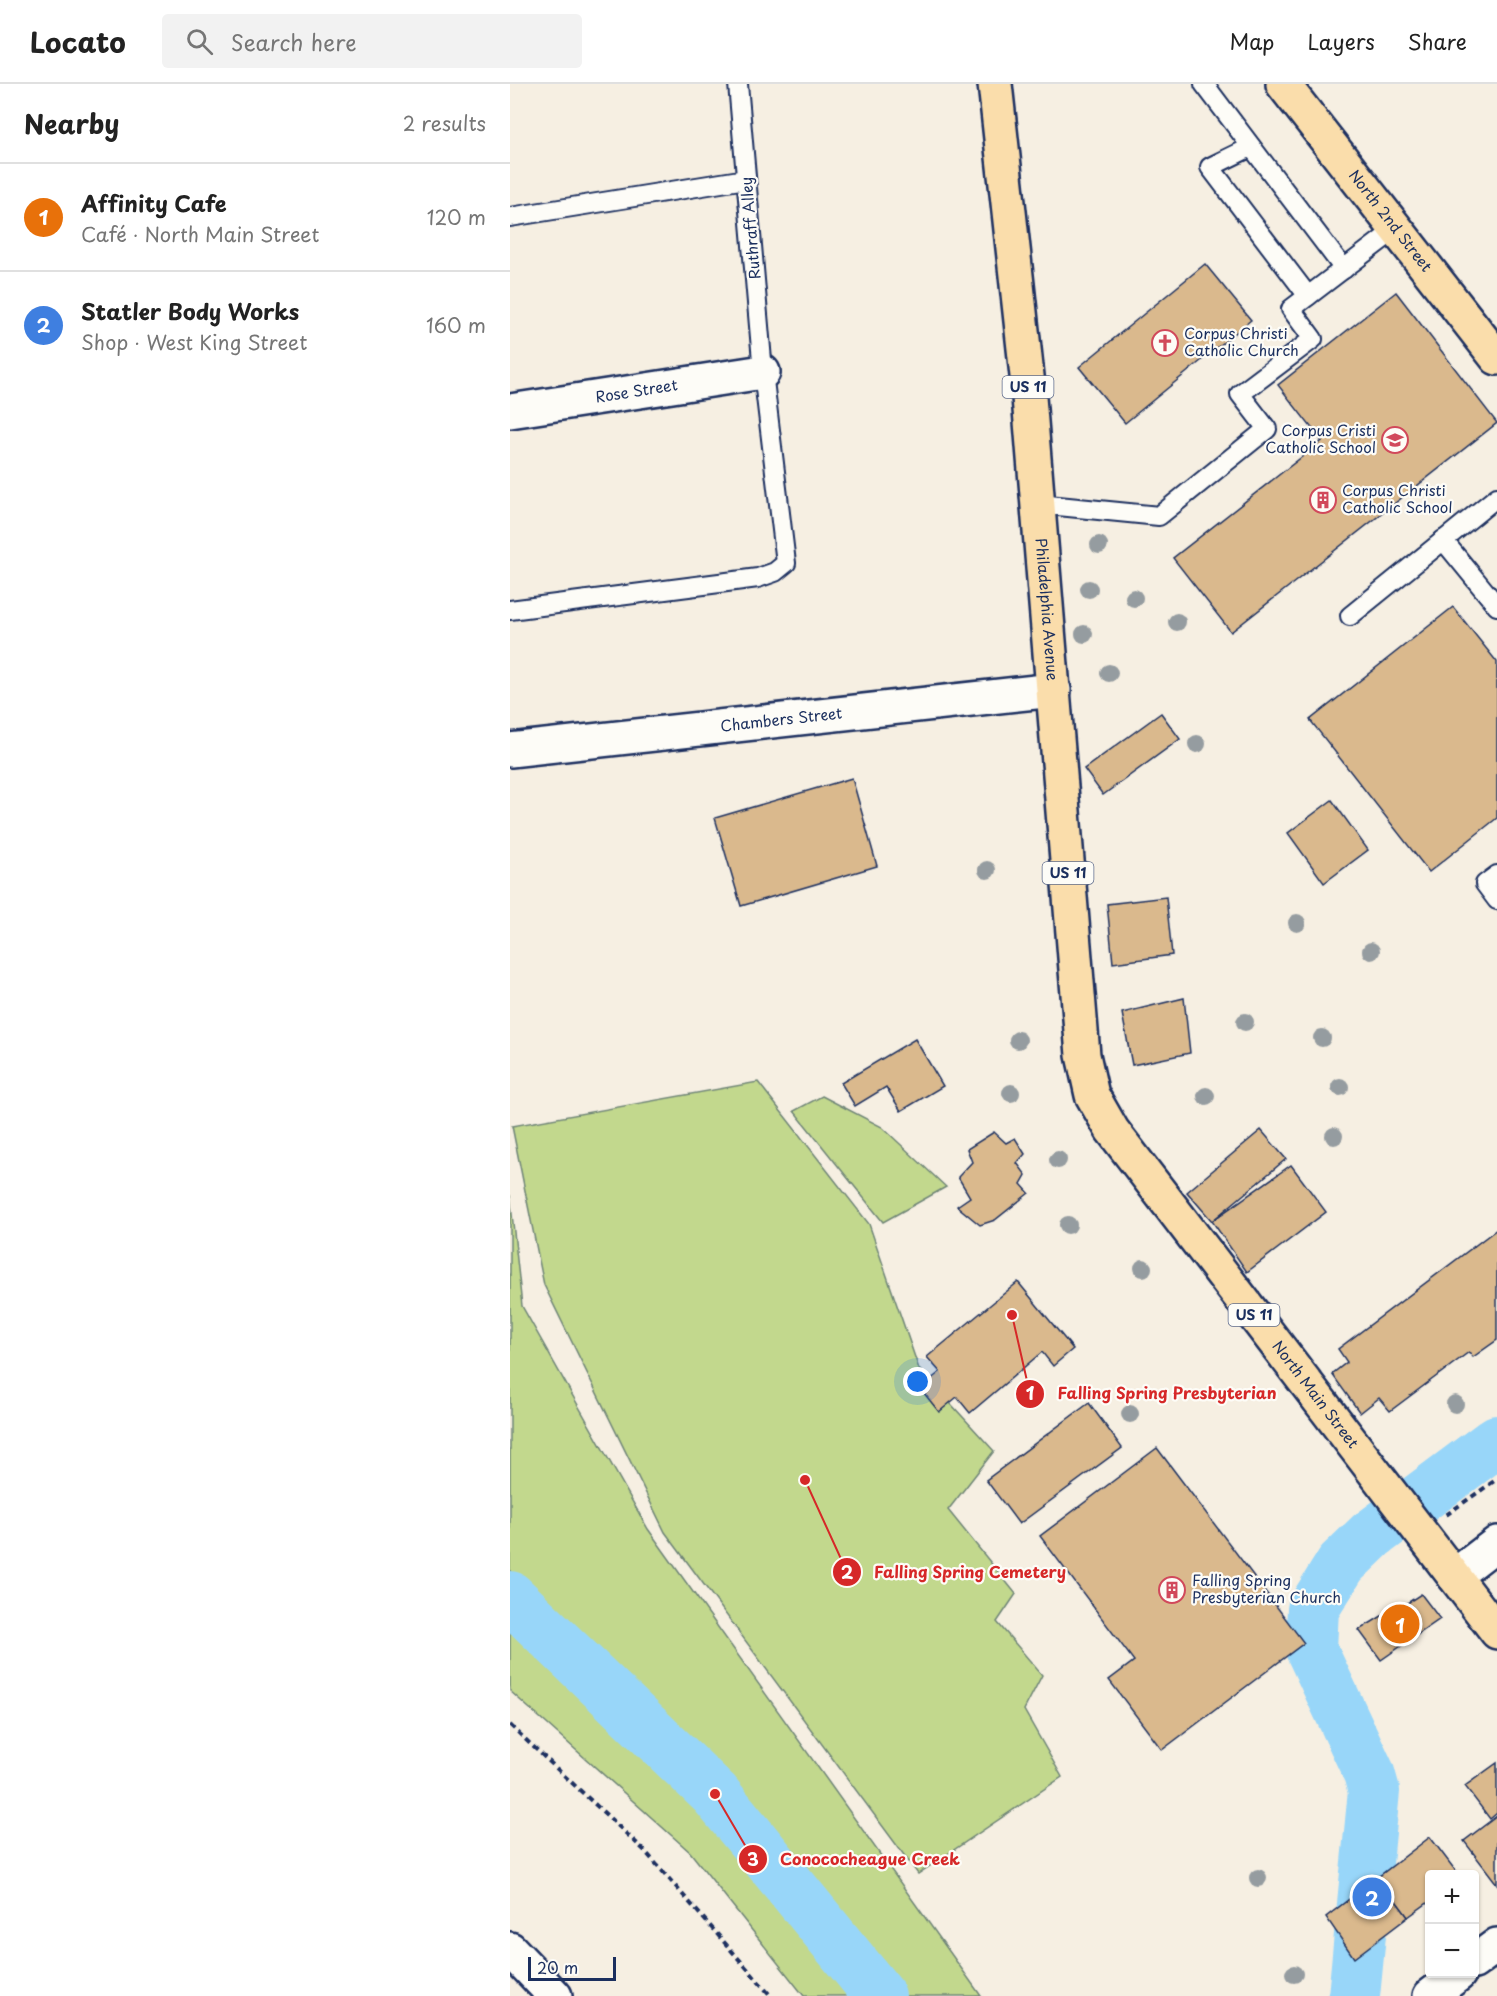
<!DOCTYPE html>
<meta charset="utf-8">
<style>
:root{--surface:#fff;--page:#f2f2f2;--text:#222;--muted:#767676;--line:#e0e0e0;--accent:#ea580c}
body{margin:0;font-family:"Playpen Sans",sans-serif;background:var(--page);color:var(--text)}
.controls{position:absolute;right:18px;bottom:18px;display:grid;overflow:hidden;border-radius:6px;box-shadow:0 2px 4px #0004}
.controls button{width:54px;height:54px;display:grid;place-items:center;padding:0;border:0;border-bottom:2px solid var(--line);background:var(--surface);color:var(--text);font:30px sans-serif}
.scale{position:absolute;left:18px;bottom:15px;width:88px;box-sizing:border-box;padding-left:6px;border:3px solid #1b2f5e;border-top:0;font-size:16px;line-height:21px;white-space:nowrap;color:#1b2f5e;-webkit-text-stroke:4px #fdfcf7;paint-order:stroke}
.you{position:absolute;left:408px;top:1298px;width:21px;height:21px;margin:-15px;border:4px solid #fff;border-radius:50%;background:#1a73e8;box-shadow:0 0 0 9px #1a73e833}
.badge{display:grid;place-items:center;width:39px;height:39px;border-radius:50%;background:var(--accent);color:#fff;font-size:20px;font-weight:700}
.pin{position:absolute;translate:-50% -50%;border:3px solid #fff;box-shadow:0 2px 6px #0006}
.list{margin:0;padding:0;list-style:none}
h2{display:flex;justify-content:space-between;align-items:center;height:78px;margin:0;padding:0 24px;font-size:26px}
h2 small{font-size:20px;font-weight:400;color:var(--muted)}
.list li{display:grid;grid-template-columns:39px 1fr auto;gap:18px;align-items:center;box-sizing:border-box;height:108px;padding:0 24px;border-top:2px solid var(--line)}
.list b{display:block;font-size:22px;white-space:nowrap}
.list p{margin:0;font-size:20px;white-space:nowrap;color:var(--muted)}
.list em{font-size:20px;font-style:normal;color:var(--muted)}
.icon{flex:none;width:33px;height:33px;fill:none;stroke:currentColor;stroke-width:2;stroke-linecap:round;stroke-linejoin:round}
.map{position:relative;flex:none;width:987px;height:1912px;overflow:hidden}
header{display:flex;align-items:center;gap:36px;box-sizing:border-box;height:84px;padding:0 30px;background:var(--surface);border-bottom:2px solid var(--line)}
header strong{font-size:28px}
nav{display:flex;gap:33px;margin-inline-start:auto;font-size:21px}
.search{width:420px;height:54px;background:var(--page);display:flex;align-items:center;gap:15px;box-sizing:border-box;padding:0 21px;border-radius:6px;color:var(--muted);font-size:22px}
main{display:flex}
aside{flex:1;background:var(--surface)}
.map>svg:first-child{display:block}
</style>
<header>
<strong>Locato</strong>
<div class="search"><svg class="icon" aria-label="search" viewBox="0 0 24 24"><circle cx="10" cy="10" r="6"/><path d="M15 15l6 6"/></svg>Search here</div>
<nav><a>Map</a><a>Layers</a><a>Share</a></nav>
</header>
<main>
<aside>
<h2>Nearby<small>2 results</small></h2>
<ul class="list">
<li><span class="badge" style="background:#e8710a">1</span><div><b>Affinity Cafe</b><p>Café · North Main Street</p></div><em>120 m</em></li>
<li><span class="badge" style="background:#3f7fe0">2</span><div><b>Statler Body Works</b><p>Shop · West King Street</p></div><em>160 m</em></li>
</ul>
</aside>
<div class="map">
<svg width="987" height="1912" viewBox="0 0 987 1912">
<rect width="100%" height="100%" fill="#f6efe2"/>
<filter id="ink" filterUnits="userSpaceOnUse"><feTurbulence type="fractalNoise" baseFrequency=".0167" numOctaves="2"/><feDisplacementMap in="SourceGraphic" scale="12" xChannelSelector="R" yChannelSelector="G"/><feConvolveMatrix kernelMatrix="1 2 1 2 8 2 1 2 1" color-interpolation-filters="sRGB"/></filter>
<g filter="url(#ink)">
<!-- green -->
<g fill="#c2d88d" stroke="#6e8476" stroke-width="1.5">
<path d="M248 998 359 1140 409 1285 484 1367 438 1426 506 1510 487 1538 532 1591 514 1626 552 1693 408 1790 155 1448 34 1201 2 1042Z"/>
<path d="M312 1012 372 1043 436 1103 373 1138 284 1027Z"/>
<path d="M0 1111 12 1222 138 1445 471 1912H294L180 1768 0 1607Z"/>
</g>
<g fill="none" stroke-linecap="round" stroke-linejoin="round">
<!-- river -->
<g stroke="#98d6f9" stroke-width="52">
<path d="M0 1513 205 1710 370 1912"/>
<path d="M844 1912 864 1707 859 1689 801 1565 803 1525 831 1480 861 1451 987 1357"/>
</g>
</g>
<!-- building -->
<g fill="#dab98d" stroke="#1b2f5e" stroke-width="1.5">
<path d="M695 180 741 236 615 339 569 283Z"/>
<path d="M886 208 987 339 721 548 663 474 812 357 768 301Z"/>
<path d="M943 523 987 578V734L919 788 800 636Z"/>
<path d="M651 629 670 655 593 711 574 685Z"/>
<path d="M342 694 367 782 231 822 205 734Z"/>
<path d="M822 716 858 766 814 799 778 749Z"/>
<path d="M656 813 662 871 603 879 597 820Z"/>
<path d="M674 914 680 969 622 981 612 929Z"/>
<path d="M405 955 433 1002 391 1027 376 1003 345 1022 331 999Z"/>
<path d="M751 1046 776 1075 702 1137 677 1108Z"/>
<path d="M484 1048 496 1059 505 1054 515 1070 507 1079 516 1091 511 1100 519 1109 485 1136 470 1141 447 1122 460 1113 448 1093 462 1078 457 1065Z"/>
<path d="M781 1081 816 1128 737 1188 702 1137Z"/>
<path d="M987 1145V1256L963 1273 959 1268 880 1327 869 1314 850 1329 822 1290 837 1278 828 1265Z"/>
<path d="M508 1198 563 1265 543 1282 532 1268 460 1329 447 1313 429 1328 410 1304 430 1288 417 1273Z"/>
<path d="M579 1319 612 1364 509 1440 476 1396Z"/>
<path d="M647 1364 794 1559 652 1666 599 1596 624 1577 530 1452Z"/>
<path d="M911 1510 930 1535 871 1576 849 1546 880 1527 882 1529Z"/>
<path d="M987 1679V1729L980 1735 955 1702Z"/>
<path d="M987 1732V1800L954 1757Z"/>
<path d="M920 1753 948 1790H920V1817L898 1833 868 1793Z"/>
<path d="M868 1793 898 1833 844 1874 816 1833Z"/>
</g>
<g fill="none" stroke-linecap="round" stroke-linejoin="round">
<defs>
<g id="lane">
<path d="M694 0 834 185"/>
<path d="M741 63 700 83 798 212"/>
<path d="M0 133 236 95"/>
<path d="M528 420 649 432 757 345 730 310 803 255 781 225 886 145"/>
<path d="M933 456 987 522"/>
<path d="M0 526 248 494 265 488 276 479 253 288 228 0"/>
<path d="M840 532 987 413"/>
<path d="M987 791 975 800 987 816"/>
</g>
<g id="street">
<path id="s1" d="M0 327 253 288"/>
<path id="s2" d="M0 666 544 606"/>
<path d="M944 1492 987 1459"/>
<path d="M0 1865 45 1912"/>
</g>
<g id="secondary">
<path d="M964 1878 987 1861"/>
<path d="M920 1912 949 1890"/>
</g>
<g id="primary">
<path id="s3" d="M485 0 518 301 573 971 582 1011 602 1046 987 1548"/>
<path id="s4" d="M773 0 987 274"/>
</g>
</defs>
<!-- lane casing -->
<use href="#lane" stroke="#1b2f5e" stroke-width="22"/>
<!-- street casing -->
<use href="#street" stroke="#1b2f5e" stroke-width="38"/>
<!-- secondary casing -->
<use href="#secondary" stroke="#1b2f5e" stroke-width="38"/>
<!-- primary casing -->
<use href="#primary" stroke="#1b2f5e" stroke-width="38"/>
<!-- path -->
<g stroke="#1b2f5e" stroke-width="4" stroke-dasharray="6 4.5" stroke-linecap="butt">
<path d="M936 1431 987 1395"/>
<path d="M0 1641 134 1766 261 1912"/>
</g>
<!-- lane -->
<use href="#lane" stroke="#fdfcf7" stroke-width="18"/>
<!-- street -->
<use href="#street" stroke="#fdfcf7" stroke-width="33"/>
<!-- secondary -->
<use href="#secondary" stroke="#fdfcf7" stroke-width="33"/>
<!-- primary -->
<use href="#primary" stroke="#faddab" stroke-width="33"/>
</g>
<!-- trees -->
<g fill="#959ca0">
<circle cx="589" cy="461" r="9"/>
<circle cx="579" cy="505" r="9"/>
<circle cx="624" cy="514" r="9"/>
<circle cx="667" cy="538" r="9"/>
<circle cx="574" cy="550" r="9"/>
<circle cx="599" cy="589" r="9"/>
<circle cx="687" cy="660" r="9"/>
<circle cx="477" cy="786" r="9"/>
<circle cx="787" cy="839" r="9"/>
<circle cx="861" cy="867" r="9"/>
<circle cx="735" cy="938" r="9"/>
<circle cx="812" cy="954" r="9"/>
<circle cx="508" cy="956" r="9"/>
<circle cx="830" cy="1003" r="9"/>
<circle cx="501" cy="1009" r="9"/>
<circle cx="696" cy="1012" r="9"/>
<circle cx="824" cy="1052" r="9"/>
<circle cx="548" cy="1076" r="9"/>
<circle cx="558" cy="1141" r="9"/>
<circle cx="633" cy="1184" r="9"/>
<circle cx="945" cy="1320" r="9"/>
<circle cx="620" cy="1330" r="9"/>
<circle cx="748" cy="1794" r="9"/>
<circle cx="784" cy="1890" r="9"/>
</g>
</g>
<!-- icons -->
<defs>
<symbol id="church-ring" viewBox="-11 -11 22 22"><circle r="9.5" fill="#fdfcf7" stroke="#d1495b" stroke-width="1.5"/><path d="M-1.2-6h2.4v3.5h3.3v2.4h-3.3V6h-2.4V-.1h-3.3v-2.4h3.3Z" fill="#d1495b"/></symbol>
<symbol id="school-ring" viewBox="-11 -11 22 22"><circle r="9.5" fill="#fdfcf7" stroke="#d1495b" stroke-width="1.5"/><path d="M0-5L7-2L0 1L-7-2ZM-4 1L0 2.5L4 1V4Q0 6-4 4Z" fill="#d1495b"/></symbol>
<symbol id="building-ring" viewBox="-11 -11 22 22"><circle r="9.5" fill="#fdfcf7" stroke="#d1495b" stroke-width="1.5"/><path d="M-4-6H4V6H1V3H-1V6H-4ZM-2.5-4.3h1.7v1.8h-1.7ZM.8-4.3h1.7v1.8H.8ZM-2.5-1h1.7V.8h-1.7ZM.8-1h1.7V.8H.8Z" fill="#d1495b"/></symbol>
</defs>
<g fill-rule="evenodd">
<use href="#church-ring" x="640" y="244" width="30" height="30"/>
<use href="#school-ring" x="870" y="341" width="30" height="30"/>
<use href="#building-ring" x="798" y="401" width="30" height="30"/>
<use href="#building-ring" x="647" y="1491" width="30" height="30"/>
</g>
<g text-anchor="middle" stroke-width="4.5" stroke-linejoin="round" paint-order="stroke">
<!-- shield labels -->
<g fill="#fdfcf7" stroke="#5f6c8c" stroke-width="1.5">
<rect x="492.5" y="292" width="51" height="22" rx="4.5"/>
<rect x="532.5" y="778" width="51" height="22" rx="4.5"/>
<rect x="718.5" y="1220" width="51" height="22" rx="4.5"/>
</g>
<g font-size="14" font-weight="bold" fill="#1b2f5e">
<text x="518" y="308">US 11</text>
<text x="558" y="794">US 11</text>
<text x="744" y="1236">US 11</text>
</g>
<!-- street labels -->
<g font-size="15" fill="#1b2f5e" stroke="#fdfcf7">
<text dy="5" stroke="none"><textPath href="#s4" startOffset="174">North 2nd Street</textPath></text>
<text transform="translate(241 144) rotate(-95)" y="5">Ruthraff Alley</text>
<text dy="5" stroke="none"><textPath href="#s1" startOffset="128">Rose Street</textPath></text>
<text dy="5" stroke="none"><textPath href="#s3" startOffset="528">Philadelphia Avenue</textPath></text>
<text dy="5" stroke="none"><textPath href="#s2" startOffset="273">Chambers Street</textPath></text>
<text dy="5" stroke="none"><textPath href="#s3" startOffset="1390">North Main Street</textPath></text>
</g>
<!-- poi labels -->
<g font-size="15" fill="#1b2f5e" stroke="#fdfcf7" text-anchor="start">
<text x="674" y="255">Corpus Christi<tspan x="674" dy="17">Catholic Church</tspan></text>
<text x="866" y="352" text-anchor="end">Corpus Cristi<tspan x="866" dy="17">Catholic School</tspan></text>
<text x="832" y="412">Corpus Christi<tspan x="832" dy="17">Catholic School</tspan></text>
<text x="682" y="1502">Falling Spring<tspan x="682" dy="17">Presbyterian Church</tspan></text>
</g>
</g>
<!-- callouts -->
<path fill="none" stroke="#d62828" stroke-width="2" d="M502 1231L520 1310M295 1396L337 1488M205 1710L243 1775"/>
<g fill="#d62828" stroke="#fdfcf7" stroke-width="2">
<circle cx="502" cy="1231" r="6"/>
<circle cx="295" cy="1396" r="6"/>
<circle cx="205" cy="1710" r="6"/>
<circle cx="520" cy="1310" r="15"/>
<circle cx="337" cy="1488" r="15"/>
<circle cx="243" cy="1775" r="15"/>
</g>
<g font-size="18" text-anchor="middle" font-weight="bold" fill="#fff">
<text x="520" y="1316">1</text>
<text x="337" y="1495">2</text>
<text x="243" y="1782">3</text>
</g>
<g font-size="16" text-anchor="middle" font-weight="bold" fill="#d62828" stroke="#fdfcf7" stroke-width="4.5" stroke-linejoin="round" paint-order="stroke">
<text x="657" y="1315">Falling Spring Presbyterian</text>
<text x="460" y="1494">Falling Spring Cemetery</text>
<text x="360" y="1781">Conococheague Creek</text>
</g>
</svg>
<div class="controls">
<button>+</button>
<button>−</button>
</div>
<div class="scale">20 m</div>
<div class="you"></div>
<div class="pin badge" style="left:890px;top:1540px;background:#e8710a">1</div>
<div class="pin badge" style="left:862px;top:1813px;background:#3f7fe0">2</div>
</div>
</main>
